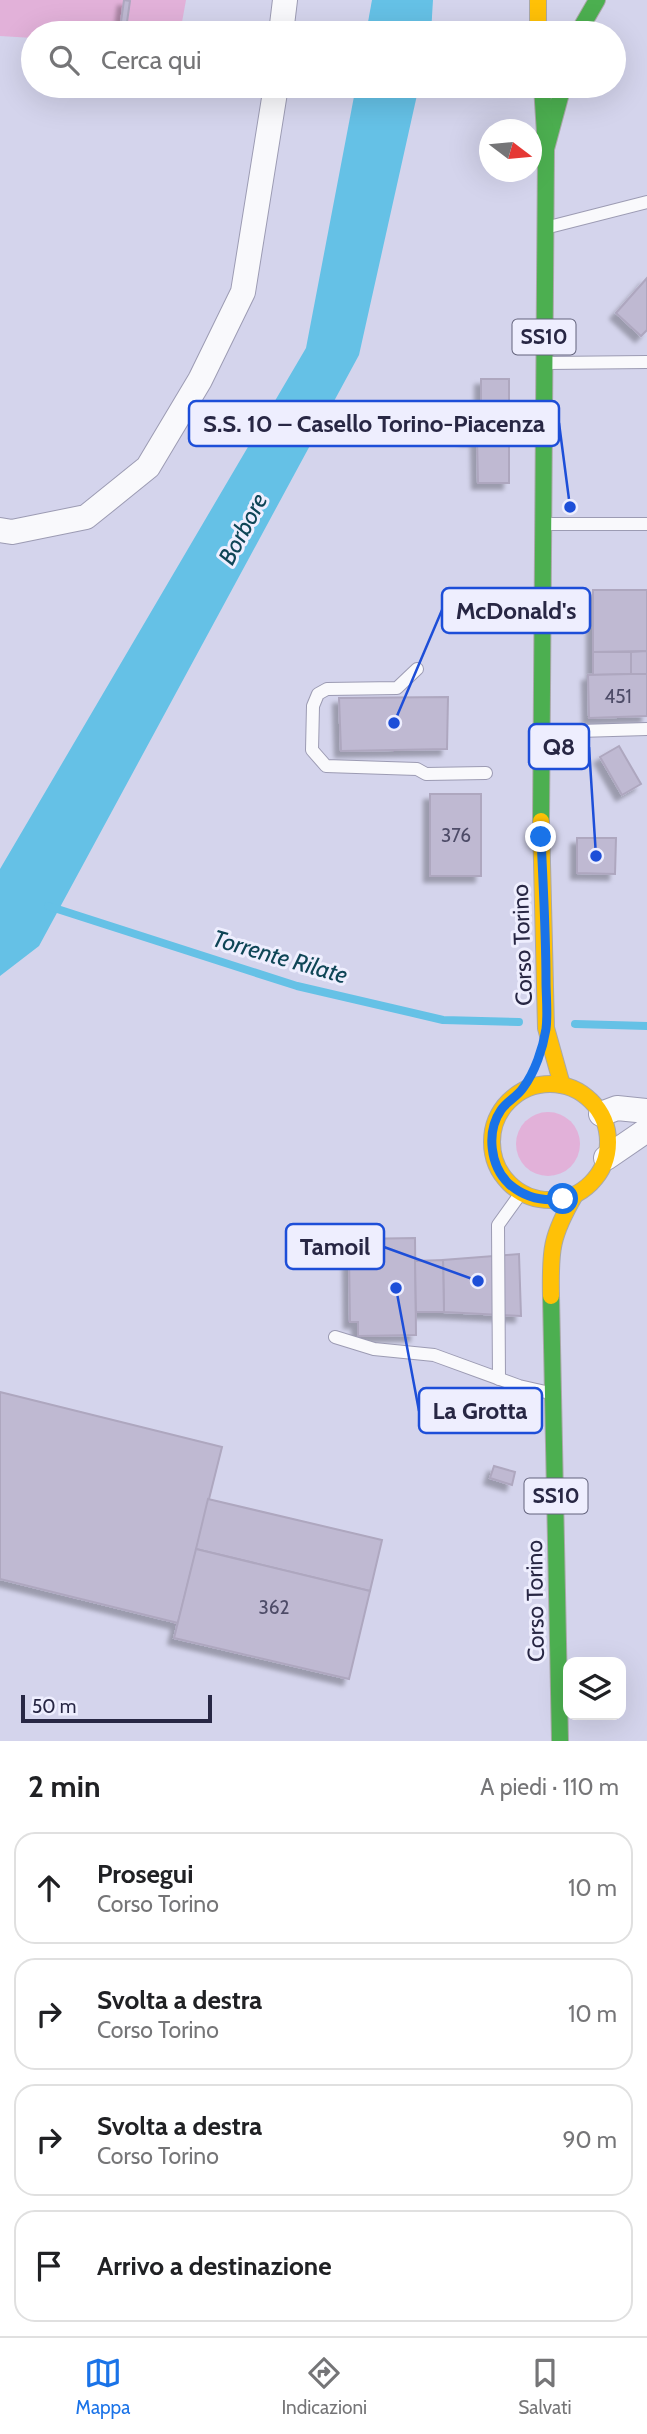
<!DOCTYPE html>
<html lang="it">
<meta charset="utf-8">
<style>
:root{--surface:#fff;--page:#f2f2f2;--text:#202124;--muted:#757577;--line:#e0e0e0;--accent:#1a73e8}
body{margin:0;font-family:Cabin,sans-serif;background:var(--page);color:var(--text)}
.controls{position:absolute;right:21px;bottom:21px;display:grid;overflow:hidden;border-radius:14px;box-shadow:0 7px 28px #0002}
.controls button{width:63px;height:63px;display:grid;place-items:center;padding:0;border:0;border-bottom:2px solid var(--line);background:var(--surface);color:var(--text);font:35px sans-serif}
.compass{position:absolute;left:479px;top:119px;width:63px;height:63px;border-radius:50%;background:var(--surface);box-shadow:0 7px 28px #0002;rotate:106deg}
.scale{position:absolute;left:21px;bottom:18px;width:191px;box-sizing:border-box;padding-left:7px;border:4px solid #282744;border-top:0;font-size:19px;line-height:24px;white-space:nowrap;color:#282744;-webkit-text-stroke:5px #eeeefe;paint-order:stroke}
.stop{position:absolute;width:21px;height:21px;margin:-16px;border:5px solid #1a73e8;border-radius:50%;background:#fff}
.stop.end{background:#1a73e8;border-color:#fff;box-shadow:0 2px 7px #0008}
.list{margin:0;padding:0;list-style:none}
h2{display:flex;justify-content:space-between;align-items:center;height:91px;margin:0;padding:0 28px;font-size:30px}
h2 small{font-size:23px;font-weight:400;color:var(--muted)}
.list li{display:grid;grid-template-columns:46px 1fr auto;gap:21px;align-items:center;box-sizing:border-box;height:112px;margin:0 14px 14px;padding:0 14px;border:2px solid var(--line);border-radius:21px}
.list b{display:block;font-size:26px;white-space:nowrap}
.list p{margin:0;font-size:23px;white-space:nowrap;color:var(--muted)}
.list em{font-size:23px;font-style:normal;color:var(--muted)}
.icon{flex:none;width:38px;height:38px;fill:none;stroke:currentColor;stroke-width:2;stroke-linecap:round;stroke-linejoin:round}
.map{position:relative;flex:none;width:647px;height:1741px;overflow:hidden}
.search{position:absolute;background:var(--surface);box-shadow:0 7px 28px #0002;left:21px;right:21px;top:21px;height:77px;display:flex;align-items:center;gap:18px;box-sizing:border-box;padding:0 24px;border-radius:38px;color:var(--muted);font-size:26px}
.sheet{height:595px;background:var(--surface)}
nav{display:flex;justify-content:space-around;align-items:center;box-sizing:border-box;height:98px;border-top:2px solid var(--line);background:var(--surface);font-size:19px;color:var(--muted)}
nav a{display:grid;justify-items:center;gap:4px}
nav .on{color:var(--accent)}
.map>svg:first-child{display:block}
</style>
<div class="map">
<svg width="647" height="1741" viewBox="0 0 647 1741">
<defs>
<filter id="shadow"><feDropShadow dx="-6" dy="6" stdDeviation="2" flood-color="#0004"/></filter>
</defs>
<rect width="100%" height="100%" fill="#d4d4ec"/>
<!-- green -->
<g fill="#e2b1d9">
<path d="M0 0H186L180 33H33V38L0 36Z"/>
<circle cx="548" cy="1144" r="32"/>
</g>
<!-- water -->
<g fill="#65c1e6">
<path d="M372 0H433L431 33H366Z"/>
<path d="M356 86H419L359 355 39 946 0 976V869L306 348Z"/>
</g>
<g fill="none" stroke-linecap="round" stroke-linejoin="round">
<!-- stream -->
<g stroke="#65c1e6" stroke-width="8">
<path d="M48 906 297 986 443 1020 519 1022"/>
<path d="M575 1024 647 1026"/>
</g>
</g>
<!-- building -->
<g fill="#bfb9d2" stroke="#aea7bf" stroke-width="2" filter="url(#shadow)">
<path d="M124 0 130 1 126 29H120Z"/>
<path d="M647 278V330L641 336 616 313Z"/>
<path d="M481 379H509V420H466V407H481Z"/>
<path d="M466 420H509V483H478L477 439H466Z"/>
<path d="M593 590H647V651L593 652Z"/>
<path d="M647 651V674H631V652Z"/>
<path d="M593 652H631V674L593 675Z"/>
<path d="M631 674H647V716L589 718 588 675Z"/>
<path d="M448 697 447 749 341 751 339 698Z"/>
<path d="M619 746 641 784 622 795 600 757Z"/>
<rect x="430" y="794" width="51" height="82"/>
<path d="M577 838H616L615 874 577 873Z"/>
<path d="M415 1238 416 1335 358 1336V1322H350L349 1255H356V1239Z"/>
<path d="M519 1254 521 1316 444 1312 443 1260Z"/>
<path d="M443 1260 444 1312H416L415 1261Z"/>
<path d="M0 1392 222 1447 178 1623 0 1579Z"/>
<path d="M494 1466 515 1472 512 1485 490 1478Z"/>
<path d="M208 1499 382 1540 370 1591 196 1549Z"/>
<path d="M196 1549 370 1591 349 1679 174 1638Z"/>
</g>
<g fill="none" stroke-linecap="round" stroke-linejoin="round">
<defs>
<g id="lane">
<path d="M549 227 647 202"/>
<path d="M548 363 647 362"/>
<path d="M546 524H647"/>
<path d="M417 669 397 688 327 689 318 694 313 706 312 750 326 766 417 769 426 774 486 773"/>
<path d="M545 732 647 729"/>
<path d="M335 1337 374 1349 434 1355 519 1386 550 1393"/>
<path d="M499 1379 498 1225 521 1193"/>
</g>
<g id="street">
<path d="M281 33 285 0"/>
<path d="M0 530 12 532 86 517 148 467 200 380 243 292 276 86"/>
<path d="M601 1114 617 1108 647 1111"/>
<path d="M606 1158 647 1130"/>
</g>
<g id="fast">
<path d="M578 33 597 0"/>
<path d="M546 149 563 86"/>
<path d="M541 821 546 149 542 86"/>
<path d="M551 1296 560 1741"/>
</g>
<g id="slow">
<path d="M538 0V33"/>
<path d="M541 821 546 1028 562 1085"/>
<circle cx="550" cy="1142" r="58"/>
<path d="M551 1296C550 1250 551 1236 575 1195"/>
</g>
</defs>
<!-- lane casing -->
<use href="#lane" stroke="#9c9bb3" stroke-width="14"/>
<!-- street casing -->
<use href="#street" stroke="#9c9bb3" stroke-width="26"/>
<!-- fast casing -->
<use href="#fast" stroke="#a9a8a8" stroke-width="18"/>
<!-- slow casing -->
<use href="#slow" stroke="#a9a8a8" stroke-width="18"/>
<!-- lane -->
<use href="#lane" stroke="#f9f9fc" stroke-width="12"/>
<!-- street -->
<use href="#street" stroke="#f9f9fc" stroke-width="24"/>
<!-- fast -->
<use href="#fast" stroke="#4caf50" stroke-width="16"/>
<!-- slow -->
<use href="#slow" stroke="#ffc107" stroke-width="16"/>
</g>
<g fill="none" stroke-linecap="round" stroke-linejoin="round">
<!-- route -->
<path stroke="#1a73e8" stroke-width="9" d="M541 837C543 885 546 933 546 981 546 996 548 1014 546 1029 543 1048 535 1072 523 1088 517 1097 507 1101 501 1110 486 1132 490 1166 509 1184 525 1198 542 1202 563 1199"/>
</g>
<g text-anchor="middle" stroke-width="6" stroke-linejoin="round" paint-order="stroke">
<!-- number labels -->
<g font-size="19" fill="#4e4c68">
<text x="618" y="703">451</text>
<text x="456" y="842">376</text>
<text x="274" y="1614">362</text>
</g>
<!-- shield labels -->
<g fill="#eeeefe" stroke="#63637c" stroke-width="2">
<rect x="512.5" y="319.5" width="63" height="35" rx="5"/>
<rect x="524.5" y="1478.5" width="63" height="35" rx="5"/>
</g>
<g font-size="21" font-weight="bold" fill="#282744">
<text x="544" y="344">SS10</text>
<text x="556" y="1503">SS10</text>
</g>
<!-- street labels -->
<g font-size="23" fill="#282744" stroke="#eeeefe">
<text transform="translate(522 945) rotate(-92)" y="8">Corso Torino</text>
<text transform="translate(535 1601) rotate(-91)" y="8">Corso Torino</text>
</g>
<!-- water labels -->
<g font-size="24" font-style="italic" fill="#0e4556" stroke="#eeeefe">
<text transform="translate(243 529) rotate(-62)" y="8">Borbore</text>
<text transform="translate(280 957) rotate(16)" y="8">Torrente Rilate</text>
</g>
</g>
<!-- callouts -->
<path fill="none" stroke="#1d4ed8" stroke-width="2.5" d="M570 507L559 423M394 723L442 610M596 856L589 747M478 1281L384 1247M396 1288L419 1411"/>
<g fill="#1d4ed8" stroke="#eeeefe" stroke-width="2.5">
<circle cx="570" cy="507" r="7"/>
<circle cx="394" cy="723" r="7"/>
<circle cx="596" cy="856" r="7"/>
<circle cx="478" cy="1281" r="7"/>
<circle cx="396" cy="1288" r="7"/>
</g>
<g fill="#eeeefe" stroke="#1d4ed8" stroke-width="2.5">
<rect x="189" y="401" width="370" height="45" rx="7"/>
<rect x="442" y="588" width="148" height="45" rx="7"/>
<rect x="529" y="724" width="60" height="45" rx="7"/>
<rect x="286" y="1224" width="98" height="45" rx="7"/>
<rect x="419" y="1388" width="123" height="45" rx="7"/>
</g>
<g font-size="24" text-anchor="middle" font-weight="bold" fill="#282744">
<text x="374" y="432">S.S. 10 – Casello Torino-Piacenza</text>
<text x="516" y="619">McDonald's</text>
<text x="559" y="755">Q8</text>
<text x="335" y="1255">Tamoil</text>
<text x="480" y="1419">La Grotta</text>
</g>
</svg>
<div class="controls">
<button><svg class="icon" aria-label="layers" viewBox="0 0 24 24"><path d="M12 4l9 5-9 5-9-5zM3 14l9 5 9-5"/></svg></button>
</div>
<svg class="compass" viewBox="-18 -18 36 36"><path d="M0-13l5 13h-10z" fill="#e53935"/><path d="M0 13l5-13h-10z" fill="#757577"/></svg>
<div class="scale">50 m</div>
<div class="stop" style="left:563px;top:1199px"></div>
<div class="stop end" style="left:541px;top:837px"></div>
<div class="search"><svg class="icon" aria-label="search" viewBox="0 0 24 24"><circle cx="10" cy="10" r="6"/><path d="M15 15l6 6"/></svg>Cerca qui</div>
</div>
<section class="sheet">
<h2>2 min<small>A piedi · 110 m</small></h2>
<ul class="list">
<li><svg class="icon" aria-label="ahead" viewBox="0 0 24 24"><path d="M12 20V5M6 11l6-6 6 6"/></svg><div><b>Prosegui</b><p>Corso Torino</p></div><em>10 m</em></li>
<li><svg class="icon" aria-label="right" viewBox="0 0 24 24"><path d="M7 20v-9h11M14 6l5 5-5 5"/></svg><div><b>Svolta a destra</b><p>Corso Torino</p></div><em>10 m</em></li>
<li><svg class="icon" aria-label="right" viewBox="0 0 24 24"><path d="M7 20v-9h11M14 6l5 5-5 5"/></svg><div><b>Svolta a destra</b><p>Corso Torino</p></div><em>90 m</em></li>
<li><svg class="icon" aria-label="arrive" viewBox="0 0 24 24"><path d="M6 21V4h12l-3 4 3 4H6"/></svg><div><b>Arrivo a destinazione</b></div></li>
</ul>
</section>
<nav>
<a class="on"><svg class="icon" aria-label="map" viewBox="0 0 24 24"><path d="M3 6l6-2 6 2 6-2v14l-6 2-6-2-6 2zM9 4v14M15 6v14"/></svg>Mappa</a>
<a><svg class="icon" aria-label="directions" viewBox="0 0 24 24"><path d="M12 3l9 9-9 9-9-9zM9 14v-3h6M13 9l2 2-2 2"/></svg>Indicazioni</a>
<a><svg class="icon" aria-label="saved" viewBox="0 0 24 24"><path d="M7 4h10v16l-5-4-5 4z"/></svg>Salvati</a>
</nav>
